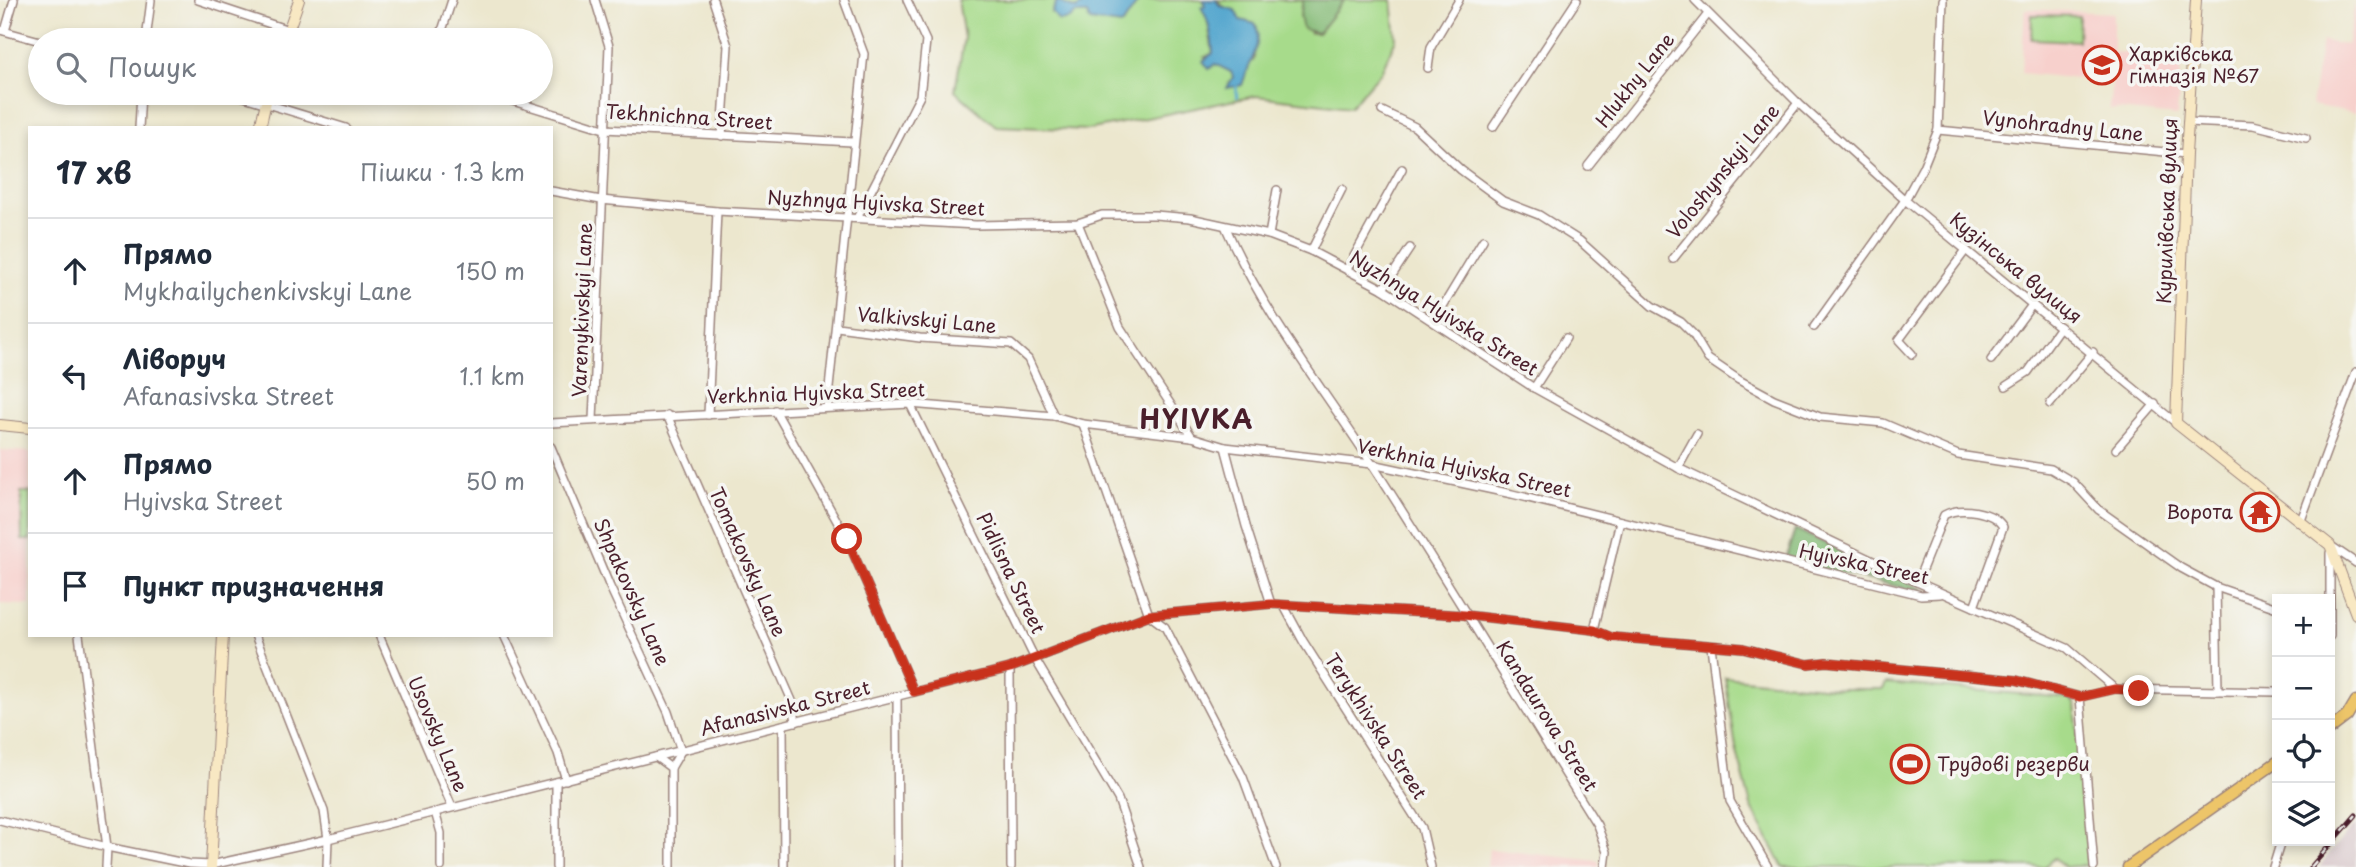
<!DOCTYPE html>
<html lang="uk">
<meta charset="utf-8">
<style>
:root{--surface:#fff;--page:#f6f6f7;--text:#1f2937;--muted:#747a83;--line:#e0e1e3}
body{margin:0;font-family:"Playpen Sans",sans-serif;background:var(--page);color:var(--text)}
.controls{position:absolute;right:21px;bottom:21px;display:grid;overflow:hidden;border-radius:0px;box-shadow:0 4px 10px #0003}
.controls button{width:63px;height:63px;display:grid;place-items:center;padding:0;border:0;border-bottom:2px solid var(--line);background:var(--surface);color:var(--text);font:35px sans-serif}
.stop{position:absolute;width:21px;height:21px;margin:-16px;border:5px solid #c8321e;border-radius:50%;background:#fff}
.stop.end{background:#c8321e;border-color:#fff;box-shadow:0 2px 7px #0008}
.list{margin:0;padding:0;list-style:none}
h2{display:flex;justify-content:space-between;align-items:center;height:91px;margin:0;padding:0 28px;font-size:30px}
h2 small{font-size:23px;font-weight:400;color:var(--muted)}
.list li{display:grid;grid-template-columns:46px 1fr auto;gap:21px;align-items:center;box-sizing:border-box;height:105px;padding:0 28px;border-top:2px solid var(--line)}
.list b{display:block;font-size:26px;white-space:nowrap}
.list p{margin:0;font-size:23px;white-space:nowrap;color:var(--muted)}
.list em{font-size:23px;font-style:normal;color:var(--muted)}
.icon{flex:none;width:38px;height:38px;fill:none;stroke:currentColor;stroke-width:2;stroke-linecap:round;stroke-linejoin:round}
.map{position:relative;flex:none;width:2356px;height:867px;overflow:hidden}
.search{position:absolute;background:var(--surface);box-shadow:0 4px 10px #0003;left:28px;top:28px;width:525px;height:77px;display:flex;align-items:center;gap:18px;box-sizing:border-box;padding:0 24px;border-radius:38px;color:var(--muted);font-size:26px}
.panel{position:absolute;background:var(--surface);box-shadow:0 4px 10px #0003;left:28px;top:126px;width:525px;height:511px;border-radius:0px}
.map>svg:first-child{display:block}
</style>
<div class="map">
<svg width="2356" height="867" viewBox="0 0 2356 867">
<rect width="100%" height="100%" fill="#f6f6f2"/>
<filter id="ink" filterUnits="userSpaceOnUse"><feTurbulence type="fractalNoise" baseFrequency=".0143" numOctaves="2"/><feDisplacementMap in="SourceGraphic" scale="14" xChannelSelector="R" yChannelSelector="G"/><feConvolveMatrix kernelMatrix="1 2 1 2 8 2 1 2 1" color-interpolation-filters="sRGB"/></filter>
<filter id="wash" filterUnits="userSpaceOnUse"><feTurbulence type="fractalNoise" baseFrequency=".00686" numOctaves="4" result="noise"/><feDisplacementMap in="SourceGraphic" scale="28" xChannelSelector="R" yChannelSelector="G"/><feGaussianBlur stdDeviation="1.57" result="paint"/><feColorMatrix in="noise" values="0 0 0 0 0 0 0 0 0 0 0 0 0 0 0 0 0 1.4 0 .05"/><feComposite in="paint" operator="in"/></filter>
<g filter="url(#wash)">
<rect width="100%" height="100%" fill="#ece7ce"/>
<!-- built -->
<g fill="#f7d0cc">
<path d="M2356 0V113L2311 105 2322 41 2347 45Z"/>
<path d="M2025 9 2113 13V52L2182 57 2177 116 2109 109 2112 82 2021 73Z"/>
<path d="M0 450 30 452V605L0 604Z"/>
<path d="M1489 849 1599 861V867H1487Z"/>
</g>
<!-- industrial -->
<path fill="#d2bec3" d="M2356 823V867H2319L2338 843Z"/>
<!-- green -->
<g fill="#a7db8b" stroke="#787d5b" stroke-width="2">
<path d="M958 0H1088L1076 9 1057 1 1052 13 1087 14 1122 25 1139 0H1204L1213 53 1205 57 1231 72 1233 77 1229 83 1236 86 1242 85 1247 67 1254 59 1256 24 1240 20 1216 0H1303L1300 17 1310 33H1318L1344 0H1392L1396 39 1381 72 1350 107 1256 96 1087 130 996 126 955 91 964 38Z"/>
<path d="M2032 15 2079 16 2078 41 2031 39Z"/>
<path d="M21 492H30V540H22Z"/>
<path d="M1725 677 1841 689H1883L1886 683 2069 698 2075 704 2090 865 2065 867 2054 858 2044 867H1783L1751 806 1736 748Z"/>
</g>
<!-- forest -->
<g fill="#85bb77" stroke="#686d51" stroke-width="2">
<path d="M1303 0H1344L1318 33 1303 29 1300 17Z"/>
<path d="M1795 529 1923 589 1920 592 1785 560Z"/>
</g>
<!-- water -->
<g fill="#52a6ce" stroke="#4e627c" stroke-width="2">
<path d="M1088 0H1139L1122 25 1090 21 1087 14H1075L1070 19 1059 21 1052 12 1057 1 1076 9Z"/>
<path d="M1204 0H1216L1220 6 1235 10 1240 20 1256 24C1263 46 1248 64 1242 85L1227 88 1233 77 1231 72 1215 64 1209 69 1203 61 1213 53C1212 36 1209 20 1201 7L1205 6Z"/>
</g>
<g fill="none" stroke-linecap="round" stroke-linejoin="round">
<!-- stream -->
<path stroke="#52a6ce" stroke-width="2.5" d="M1236 83 1237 97"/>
</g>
</g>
<g filter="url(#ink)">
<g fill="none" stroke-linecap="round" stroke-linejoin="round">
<defs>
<g id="street">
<path d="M198 0 319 40"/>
<path d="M713 0 728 46 722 136"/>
<path d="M1695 0 1798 103 1905 200 2176 423"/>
<path d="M0 30 40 41"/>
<path d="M5 31 14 0"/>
<path d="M146 40 151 0"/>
<path d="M439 40 452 0"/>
<path d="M1428 68 1431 47 1459 0"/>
<path d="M231 93 346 128"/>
<path d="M487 93 604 129 852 142"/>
<path d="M1382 111 1415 127 1461 170 1503 201 1539 215 1580 241 1652 306 1681 322 1693 334 1708 359 1739 380 1774 399 1820 417 1883 423 1958 455 2051 469 2073 482 2099 510 2181 568 2216 587 2277 608"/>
<path d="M2187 122 2253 125 2306 138"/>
<path d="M1493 127 1577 0"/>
<path d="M139 128 141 93"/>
<path d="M1938 130 2186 154"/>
<path d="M1588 166 1708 14"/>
<path d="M551 191 601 200 717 211 976 225 1078 223 1102 215H1155L1190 218 1269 235 1311 251 1383 289 1534 388 1678 468 1917 582 2067 648 2115 689 2277 692"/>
<path d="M857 218 920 96 926 41 907 0"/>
<path d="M1078 223 1120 327 1192 437"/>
<path d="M1226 228C1263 313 1322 387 1372 464 1449 583 1522 705 1597 825L1607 852 1605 867"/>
<path d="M1269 235 1277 190"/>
<path d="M1311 251 1342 189"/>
<path d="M1673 259 1798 103"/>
<path d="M1347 269 1402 169"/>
<path d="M1383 289 1410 248"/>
<path d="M1434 321 1483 240"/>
<path d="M837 327 920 338 1011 344 1028 359 1054 416"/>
<path d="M1814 327 1905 200 1923 167 1938 130 1943 0"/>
<path d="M1912 354 1899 340 1966 250"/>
<path d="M1991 360 2032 305"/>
<path d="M2006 386 2028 372 2060 327"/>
<path d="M1534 388 1566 338"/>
<path d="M910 404 1035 659 1118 799 1141 867"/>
<path d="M2050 404 2093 352"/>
<path d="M827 407 864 54 844 0"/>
<path d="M775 410 847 539 914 692"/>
<path d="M667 415 793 703 796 722"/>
<path d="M708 415 717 211"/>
<path d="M593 420 609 46 595 0"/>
<path d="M551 423 910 404 1054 416 1083 424 1192 437 1225 447 1372 464 1512 494 1921 595 1940 594"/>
<path d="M1083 424 1149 615 1165 627 1243 777 1276 867"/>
<path d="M551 447 610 587 668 712 681 751 671 768"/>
<path d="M1225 447 1246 526 1271 604"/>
<path d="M2116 449 2155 404"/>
<path d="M1678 468 1697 434"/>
<path d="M2300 523 2356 372"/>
<path d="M2331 546 2356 563"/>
<path d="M1917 582 1944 515C1960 506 1994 511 2003 527L1974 607"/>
<path d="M2216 587 2218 691"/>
<path d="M1284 606 1303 641 1422 828 1431 867"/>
<path d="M1594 630 1620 521"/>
<path d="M79 635 107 847 106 867"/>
<path d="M255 635 324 811 328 839 327 867"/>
<path d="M379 635 452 807"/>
<path d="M504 635 558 753 566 780"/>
<path d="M2330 636V553"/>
<path d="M1711 646 1730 801 1768 867"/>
<path d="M1010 668 1011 867"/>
<path d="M897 696 898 867"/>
<path d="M2080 697 2094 867"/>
<path d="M783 725 784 867"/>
<path d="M656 757 671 768V867"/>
<path d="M556 783V867"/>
<path d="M435 812 441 833V867"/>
<path d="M0 820 107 847 189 864 211 865 328 839 1010 668 1149 615 1271 604 1464 615 1594 630 1611 637 1743 648 1808 664 1826 662 2016 680 2080 697 2115 689"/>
<path d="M2273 867 2281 841"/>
</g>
<g id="secondary">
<path d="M2196 0 2186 154 2176 423 2330 545 2356 614"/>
<path d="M285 40 299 0"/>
<path d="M260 128 268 93"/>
<path d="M0 425 30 428"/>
<path d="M211 867 223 635"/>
</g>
<g id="primary">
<path d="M2330 729 2347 716 2356 701"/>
<path d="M2128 867 2277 762"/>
</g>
</defs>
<!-- street casing -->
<use href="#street" stroke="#9b837c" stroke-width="10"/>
<!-- secondary casing -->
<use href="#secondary" stroke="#9b837c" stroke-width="12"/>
<!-- primary casing -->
<use href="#primary" stroke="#9b837c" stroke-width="13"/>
<!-- street -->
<use href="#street" stroke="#fff" stroke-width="7"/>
<!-- secondary -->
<use href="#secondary" stroke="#f8e8c3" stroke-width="10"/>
<!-- primary -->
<use href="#primary" stroke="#edc569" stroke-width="10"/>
<defs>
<path id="rail" d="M2311 867 2356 815"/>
</defs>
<!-- rail casing -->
<use href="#rail" stroke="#4a1f2b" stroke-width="5"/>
<!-- rail -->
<use href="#rail" stroke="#f6f6f2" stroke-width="2.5" stroke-dasharray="8" stroke-linecap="butt"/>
</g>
</g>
<g fill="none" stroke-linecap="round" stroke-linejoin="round" filter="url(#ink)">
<!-- route -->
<path stroke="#c8321e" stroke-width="9" d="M847 539 914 692 1010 668 1149 615 1271 604 1464 615 1594 630 1611 637 1743 648 1808 664 1826 662 2016 680 2080 697 2115 689 2139 691"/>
</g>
<!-- icons -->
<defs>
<symbol id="school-ring" viewBox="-11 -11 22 22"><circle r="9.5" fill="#f6f6f2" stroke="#c8321e" stroke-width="1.5"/><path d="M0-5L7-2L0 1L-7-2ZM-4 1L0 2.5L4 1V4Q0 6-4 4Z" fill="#c8321e"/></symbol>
<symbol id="temple-ring" viewBox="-11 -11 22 22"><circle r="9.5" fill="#f6f6f2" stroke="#c8321e" stroke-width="1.5"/><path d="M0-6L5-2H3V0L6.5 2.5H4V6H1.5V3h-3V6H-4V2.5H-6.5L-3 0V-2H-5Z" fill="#c8321e"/></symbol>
<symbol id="stadium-ring" viewBox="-11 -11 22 22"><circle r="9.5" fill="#f6f6f2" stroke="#c8321e" stroke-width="1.5"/><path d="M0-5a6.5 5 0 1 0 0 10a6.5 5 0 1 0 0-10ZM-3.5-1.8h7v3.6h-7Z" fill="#c8321e"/></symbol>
</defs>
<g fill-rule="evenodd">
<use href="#school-ring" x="2080" y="43" width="44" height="44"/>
<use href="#temple-ring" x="2238" y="490" width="44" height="44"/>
<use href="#stadium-ring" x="1888" y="742" width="44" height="44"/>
</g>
<g text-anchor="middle" stroke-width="7" stroke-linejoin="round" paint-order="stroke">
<!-- poi labels -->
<g font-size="19" fill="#4a1f2b" stroke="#f6f6f2" text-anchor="start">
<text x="2129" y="61">Харківська<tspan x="2129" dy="22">гімназія №67</tspan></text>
<text x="2233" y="519" text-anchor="end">Ворота</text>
<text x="1937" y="771">Трудові резерви</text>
</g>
<!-- street labels -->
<g font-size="19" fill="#4a1f2b" stroke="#f6f6f2">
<text transform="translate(1635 80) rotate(-52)" y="7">Hlukhy Lane</text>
<text transform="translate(689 117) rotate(4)" y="7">Tekhnichna Street</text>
<text transform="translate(2063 126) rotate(6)" y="7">Vynohradny Lane</text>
<text transform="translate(1723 171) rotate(-51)" y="7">Voloshynskyi Lane</text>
<text transform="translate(876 203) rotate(3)" y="7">Nyzhnya Hyivska Street</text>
<text transform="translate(2167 211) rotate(-88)" y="7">Курилівська вулиця</text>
<text transform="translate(2016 268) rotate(39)" y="7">Кузінська вулиця</text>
<text transform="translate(582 310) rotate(-88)" y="7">Varenykivskyi Lane</text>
<text transform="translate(1444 313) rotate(32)" y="7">Nyzhnya Hyivska Street</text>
<text transform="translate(927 320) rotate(5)" y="7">Valkivskyi Lane</text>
<text transform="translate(816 393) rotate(-2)" y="7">Verkhnia Hyivska Street</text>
<text transform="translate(1464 468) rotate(12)" y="7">Verkhnia Hyivska Street</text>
<text transform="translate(748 562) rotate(66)" y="7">Tomakovsky Lane</text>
<text transform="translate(1864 564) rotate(12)" y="7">Hyivska Street</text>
<text transform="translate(1011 573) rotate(64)" y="7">Pidlisna Street</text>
<text transform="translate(632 592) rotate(66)" y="7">Shpakovsky Lane</text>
<text transform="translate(785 708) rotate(-14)" y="7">Afanasivska Street</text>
<text transform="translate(1547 716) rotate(58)" y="7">Kandaurova Street</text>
<text transform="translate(1376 726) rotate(57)" y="7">Terykhivska Street</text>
<text transform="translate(438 734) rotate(67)" y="7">Usovsky Lane</text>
</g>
<!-- district labels -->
<g font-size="26" font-weight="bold" letter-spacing="2" fill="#4a1f2b" stroke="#f6f6f2">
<text x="1197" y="429">HYIVKA</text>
</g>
</g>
</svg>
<div class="controls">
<button>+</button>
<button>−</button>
<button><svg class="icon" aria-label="locate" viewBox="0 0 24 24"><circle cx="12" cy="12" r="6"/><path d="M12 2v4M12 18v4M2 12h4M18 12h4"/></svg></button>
<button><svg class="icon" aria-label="layers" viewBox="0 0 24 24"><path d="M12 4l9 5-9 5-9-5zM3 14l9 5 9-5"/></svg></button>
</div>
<div class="stop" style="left:847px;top:539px"></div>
<div class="stop end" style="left:2139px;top:691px"></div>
<div class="search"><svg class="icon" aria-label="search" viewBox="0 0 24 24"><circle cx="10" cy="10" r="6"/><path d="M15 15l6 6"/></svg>Пошук</div>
<section class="panel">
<h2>17 хв<small>Пішки · 1.3 km</small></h2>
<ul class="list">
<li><svg class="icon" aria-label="ahead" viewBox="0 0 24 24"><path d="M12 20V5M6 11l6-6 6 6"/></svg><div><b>Прямо</b><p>Mykhailychenkivskyi Lane</p></div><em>150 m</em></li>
<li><svg class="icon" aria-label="left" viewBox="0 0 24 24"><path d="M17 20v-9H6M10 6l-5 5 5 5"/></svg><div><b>Ліворуч</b><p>Afanasivska Street</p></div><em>1.1 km</em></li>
<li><svg class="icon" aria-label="ahead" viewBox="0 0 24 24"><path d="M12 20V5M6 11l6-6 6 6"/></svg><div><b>Прямо</b><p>Hyivska Street</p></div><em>50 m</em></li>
<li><svg class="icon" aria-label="arrive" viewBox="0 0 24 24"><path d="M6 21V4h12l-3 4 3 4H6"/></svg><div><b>Пункт призначення</b></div></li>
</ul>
</section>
</div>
